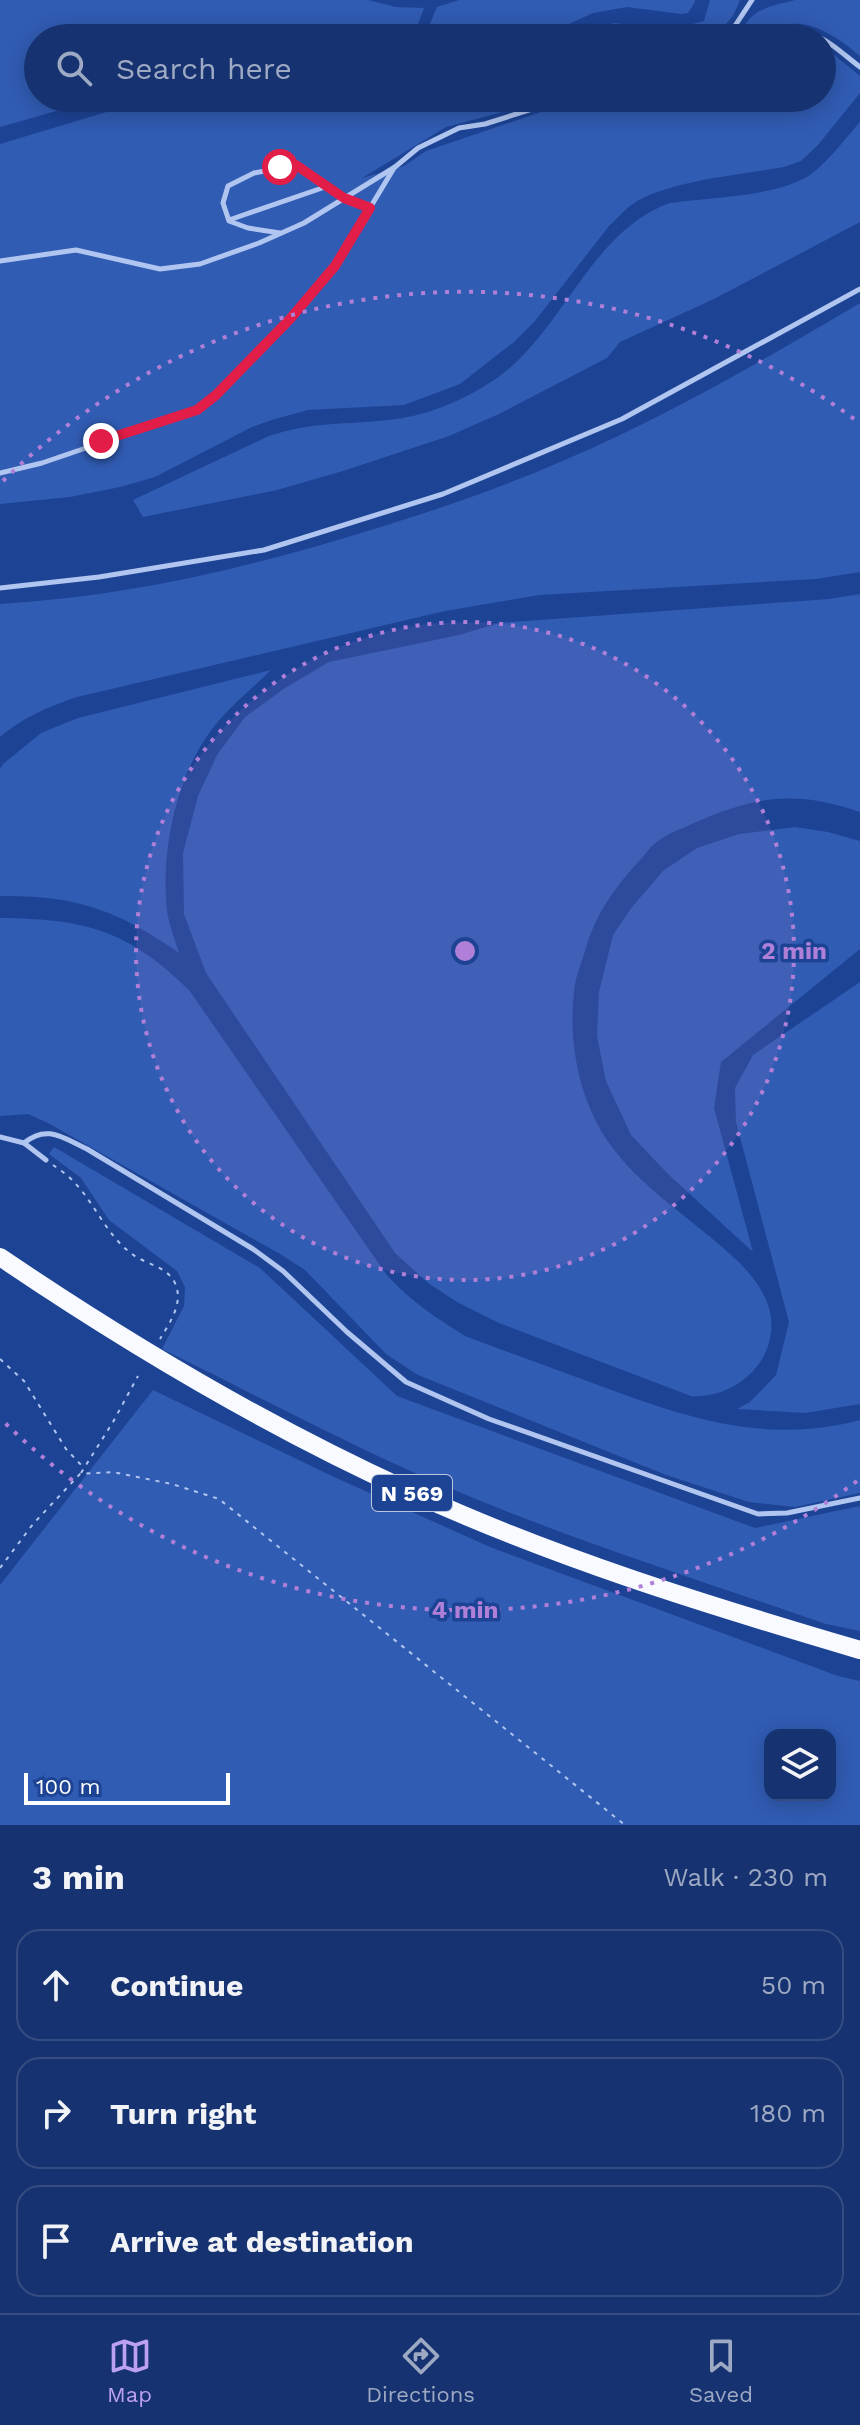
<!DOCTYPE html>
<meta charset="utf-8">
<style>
:root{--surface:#163270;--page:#233e78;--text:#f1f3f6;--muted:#9eaac3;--line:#354d83;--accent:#bca0f2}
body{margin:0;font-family:"Work Sans",sans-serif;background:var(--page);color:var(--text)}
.controls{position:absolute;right:24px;bottom:24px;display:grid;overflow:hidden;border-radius:16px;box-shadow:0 4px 20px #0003}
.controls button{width:72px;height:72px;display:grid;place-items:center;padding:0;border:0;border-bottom:2px solid var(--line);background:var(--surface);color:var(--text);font:40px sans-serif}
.scale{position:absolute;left:24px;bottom:20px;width:206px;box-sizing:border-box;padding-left:8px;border:4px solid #fff;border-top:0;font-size:22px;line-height:28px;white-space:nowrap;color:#fff;-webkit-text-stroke:6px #1d4395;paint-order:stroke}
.stop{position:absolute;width:24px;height:24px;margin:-18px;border:6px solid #e11d48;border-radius:50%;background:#fff}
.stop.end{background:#e11d48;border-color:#fff;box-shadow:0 2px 8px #0008}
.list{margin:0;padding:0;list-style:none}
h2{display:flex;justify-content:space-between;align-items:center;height:104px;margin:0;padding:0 32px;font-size:34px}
h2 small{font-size:26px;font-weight:400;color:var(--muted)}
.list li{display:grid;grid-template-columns:52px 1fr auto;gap:24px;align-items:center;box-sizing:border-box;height:112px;margin:0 16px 16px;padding:0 16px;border:2px solid var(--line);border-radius:24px}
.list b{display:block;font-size:30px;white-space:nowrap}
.list em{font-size:26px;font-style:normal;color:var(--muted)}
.icon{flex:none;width:44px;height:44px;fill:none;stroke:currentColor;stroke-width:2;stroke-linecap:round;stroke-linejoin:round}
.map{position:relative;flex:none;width:860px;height:1825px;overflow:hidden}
.search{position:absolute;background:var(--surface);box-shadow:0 4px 20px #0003;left:24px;right:24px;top:24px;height:88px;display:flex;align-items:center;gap:20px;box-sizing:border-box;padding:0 28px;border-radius:44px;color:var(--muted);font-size:30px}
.sheet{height:488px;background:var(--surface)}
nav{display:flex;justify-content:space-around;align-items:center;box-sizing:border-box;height:112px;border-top:2px solid var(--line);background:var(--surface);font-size:22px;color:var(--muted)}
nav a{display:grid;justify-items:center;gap:4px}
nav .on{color:var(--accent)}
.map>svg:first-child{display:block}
</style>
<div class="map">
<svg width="860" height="1825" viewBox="0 0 860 1825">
<rect width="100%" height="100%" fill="#1d4395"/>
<!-- green -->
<g fill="#315cb3" fill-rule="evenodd">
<path d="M0 0H368L396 7 424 8 413 38H38V98H102L0 127Z"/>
<path d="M459 0H695V2L688 13 681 14 627 7 593 13 538 38H424L437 7Z"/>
<path d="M710 0H740L733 16 714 38H577L614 23 670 30 704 21Z"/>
<path d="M795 0H860V56C844 42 815 21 792 24 781 25 768 34 757 38L743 32C747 9 776 5 795 0Z"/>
<path d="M822 45 860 76V93L818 145 801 161 784 167C740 175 684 179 643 198 629 204 620 216 609 226L535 321 514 342 460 384 404 405 308 410 275 419 252 427 155 477 120 487 70 497 0 504V144L153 98H542L510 110 446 127 362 178 404 166 426 151 582 98H822Z"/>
<path d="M860 122V222L714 299 620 342 607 358 499 414 449 436 343 471 277 490 143 517 133 500 269 436C313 421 346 425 389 420 426 416 460 402 491 382 562 337 588 232 670 203 711 197 782 197 814 172 831 158 845 139 860 122Z"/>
<path d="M860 303V572L816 579 539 595 445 611 77 697C50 706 22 718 0 737V604C123 597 244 569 361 533 448 507 534 476 616 437 700 397 781 350 860 303Z"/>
<path d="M860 594V812C796 790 756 796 696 822 684 828 668 833 658 841 652 845 646 853 641 859 616 886 595 914 585 951 581 964 575 978 574 992 568 1045 580 1104 612 1147 639 1184 681 1212 715 1241 739 1261 767 1286 771 1318 776 1364 733 1399 691 1396L499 1323 457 1302 428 1283 395 1253 206 973 184 914 183 853 198 796 217 755 245 717 285 688 329 662 459 635 499 623 829 599Z"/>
<path d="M271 670C251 690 226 709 210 732 175 780 161 852 167 911 169 925 175 939 179 953 118 910 75 895 0 896V769L3 764 41 733 78 718Z"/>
<path d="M795 827 828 832 860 841V949L721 1062 714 1108 753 1252 668 1174 631 1135 606 1081 597 1036 599 992 613 935 632 907 663 871 697 848 739 834Z"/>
<path d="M0 918C84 919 127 929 189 990L386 1274C410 1301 435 1317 465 1336 510 1353 554 1369 598 1385 687 1418 765 1445 860 1420V1493L795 1507 749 1502 666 1475 418 1375 386 1354 305 1270 280 1254 48 1123 28 1114 0 1116Z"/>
<path d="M860 982V1404L805 1413 737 1409 750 1402 776 1375 789 1322 736 1122 735 1088 753 1055Z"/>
<path d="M54 1147 260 1268 397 1396 755 1528 860 1506V1631L826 1624C693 1578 559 1536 431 1480 340 1440 252 1393 162 1349L184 1306 185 1287 177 1271 109 1220 81 1178 49 1154Z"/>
<path d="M153 1390 334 1477 490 1547 838 1676 860 1681V1825H0V1585ZM770 1735H830V1795H770Z"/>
</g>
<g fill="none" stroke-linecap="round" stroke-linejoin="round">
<!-- path -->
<g stroke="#b0c5ef" stroke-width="2" stroke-dasharray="4 6" stroke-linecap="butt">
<path d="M53 1165C60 1170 68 1175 73 1181 95 1203 106 1235 132 1254 145 1264 165 1266 174 1281 185 1302 170 1322 160 1339"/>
<path d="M0 1359 24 1381 66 1449 84 1468"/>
<path d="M81 1473 113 1422 138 1376"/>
<path d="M0 1568 33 1524 80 1474 113 1472 172 1484 219 1499 625 1825"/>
</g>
<!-- lane -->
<g stroke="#b0c5ef" stroke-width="5">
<path d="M727 38 752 0"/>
<path d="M775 38C813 22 831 45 860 67"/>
<path d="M229 220 325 187"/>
<path d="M280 233 248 228 229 221 223 203 228 186 254 173 296 165 344 198 370 208"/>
<path d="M0 261 76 250 160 269 200 264 259 243 304 223 395 167 418 148 459 128 485 124 567 98"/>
<path d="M0 473 42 463 197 410 216 395 244 367 335 266 394 168"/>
<path d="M0 588 99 577 264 550 443 494 622 419 860 289"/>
<path d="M0 1137 24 1143 46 1160"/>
<path d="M24 1143C47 1124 63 1138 87 1149L253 1249 283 1271 347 1332 406 1382 489 1419 758 1514 787 1513 860 1498"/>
</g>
<!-- primary -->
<path stroke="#f8faff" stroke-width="18" d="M0 1257C130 1345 266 1426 409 1491 554 1558 707 1605 860 1650"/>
</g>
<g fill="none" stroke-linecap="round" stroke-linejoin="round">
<!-- route -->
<path stroke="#e11d48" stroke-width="10" d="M101 441 197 410 216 395 290 319 335 266 370 208 344 198 296 165 280 167"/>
</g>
<!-- distance rings -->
<circle cx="465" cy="951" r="329" fill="#b080d9" fill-opacity=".12"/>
<g fill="none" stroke="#b080d9" stroke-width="4" stroke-dasharray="4 8">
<circle cx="465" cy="951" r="329"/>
<path d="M857 1481A659 659 0 0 1 3 1421M3 481A659 659 0 0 1 857 421"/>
</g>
<g text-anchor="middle" stroke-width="7" stroke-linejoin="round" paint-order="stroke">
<!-- shield labels -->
<rect fill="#1d4395" stroke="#bbc7df" stroke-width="2" x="372" y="1475" width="80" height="36" rx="6"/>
<g font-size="22" font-weight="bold" fill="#fff">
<text x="412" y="1501">N 569</text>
</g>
</g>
<circle cx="465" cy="951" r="12" fill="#b080d9" stroke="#1d4395" stroke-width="4"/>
<g font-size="24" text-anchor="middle" font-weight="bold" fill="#b080d9" stroke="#1d4395" stroke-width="7" stroke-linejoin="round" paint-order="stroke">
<text x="794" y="959">2 min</text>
<text x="465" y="1618">4 min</text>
</g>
</svg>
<div class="controls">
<button><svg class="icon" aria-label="layers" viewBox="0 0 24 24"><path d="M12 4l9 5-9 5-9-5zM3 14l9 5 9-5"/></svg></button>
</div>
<div class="scale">100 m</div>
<div class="stop" style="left:280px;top:167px"></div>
<div class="stop end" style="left:101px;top:441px"></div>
<div class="search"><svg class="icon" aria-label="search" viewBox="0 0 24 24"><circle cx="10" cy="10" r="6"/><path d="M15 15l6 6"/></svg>Search here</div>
</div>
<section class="sheet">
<h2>3 min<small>Walk · 230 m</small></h2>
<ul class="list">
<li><svg class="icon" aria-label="ahead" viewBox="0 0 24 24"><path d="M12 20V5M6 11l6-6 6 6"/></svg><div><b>Continue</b></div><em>50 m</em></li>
<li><svg class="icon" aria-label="right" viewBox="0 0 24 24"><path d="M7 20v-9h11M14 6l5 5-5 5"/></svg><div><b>Turn right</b></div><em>180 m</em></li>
<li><svg class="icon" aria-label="arrive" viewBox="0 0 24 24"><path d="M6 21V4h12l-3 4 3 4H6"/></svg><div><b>Arrive at destination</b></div></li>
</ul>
</section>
<nav>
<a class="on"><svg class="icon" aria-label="map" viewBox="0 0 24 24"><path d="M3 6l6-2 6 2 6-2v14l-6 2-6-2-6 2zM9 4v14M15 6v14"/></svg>Map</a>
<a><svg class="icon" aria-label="directions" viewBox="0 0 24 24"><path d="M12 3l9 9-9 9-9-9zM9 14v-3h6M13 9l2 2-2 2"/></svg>Directions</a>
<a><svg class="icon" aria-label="saved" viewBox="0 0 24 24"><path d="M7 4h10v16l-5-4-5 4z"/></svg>Saved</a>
</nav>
